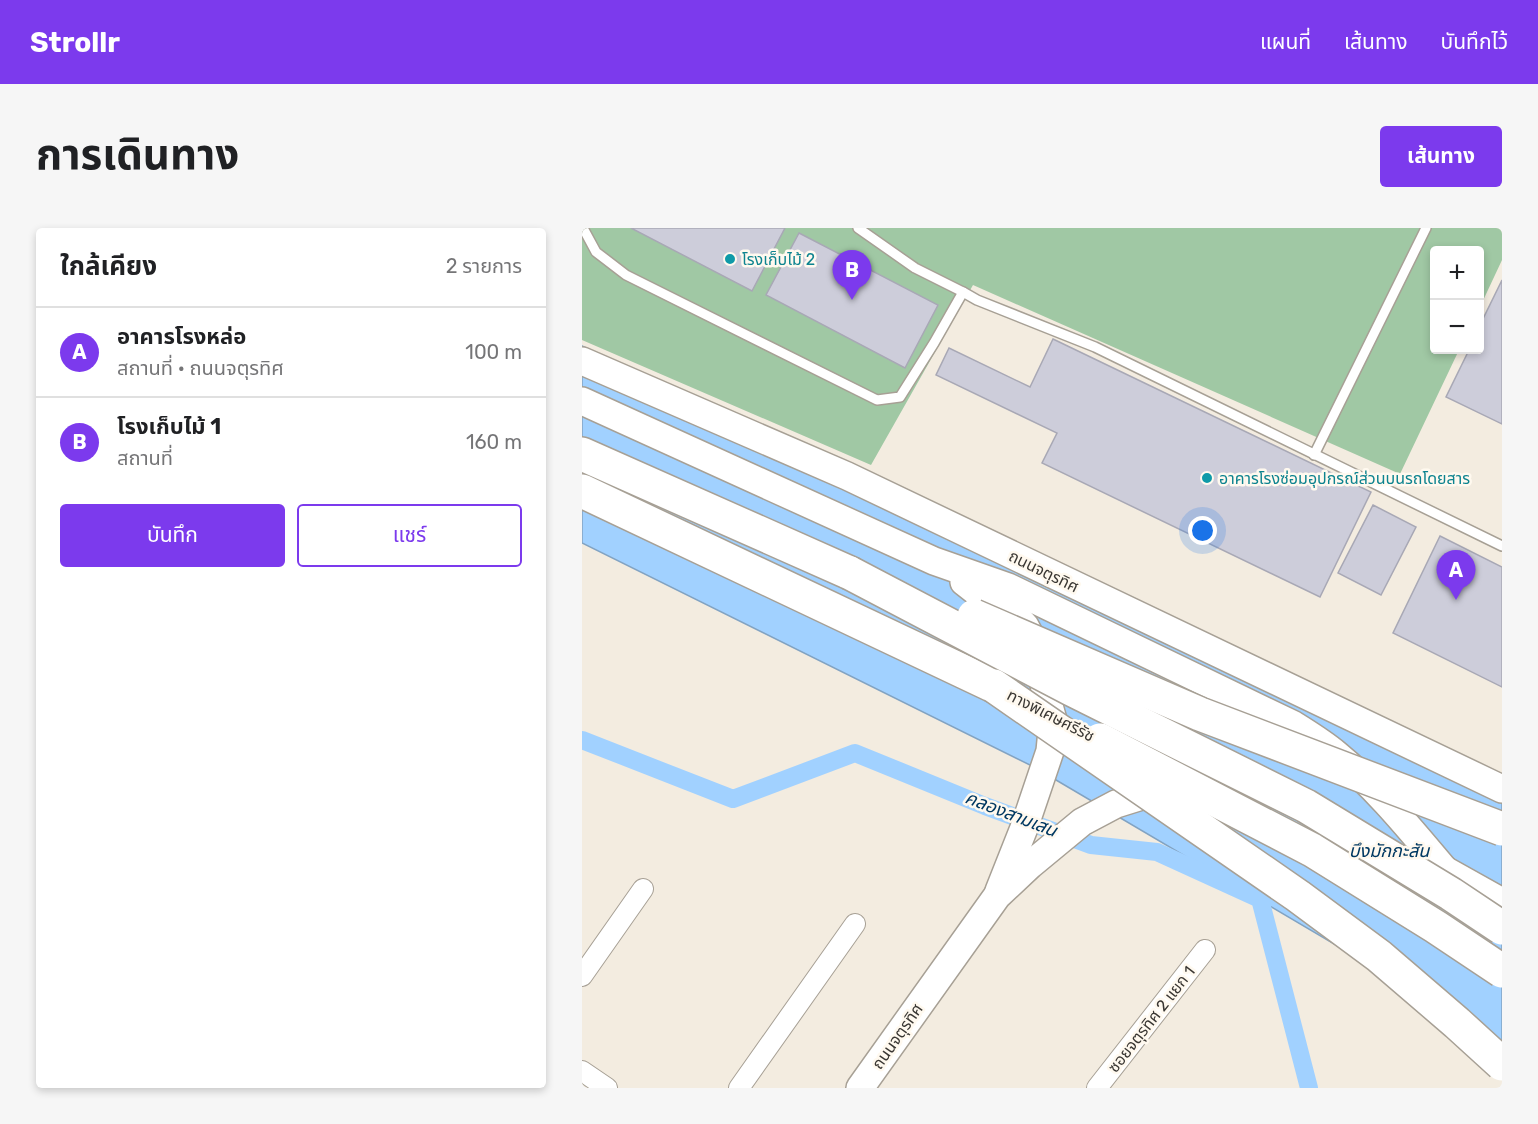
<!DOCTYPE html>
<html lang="th">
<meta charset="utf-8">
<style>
:root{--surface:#fff;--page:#f6f6f6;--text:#202124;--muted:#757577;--line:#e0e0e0;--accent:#7c3aed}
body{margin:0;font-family:Rubik,"Noto Sans Thai",sans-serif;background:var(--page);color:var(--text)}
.controls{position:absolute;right:18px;top:18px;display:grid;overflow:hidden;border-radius:6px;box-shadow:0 3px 9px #0003}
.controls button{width:54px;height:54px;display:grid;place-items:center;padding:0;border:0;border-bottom:2px solid var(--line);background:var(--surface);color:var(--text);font:30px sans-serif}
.you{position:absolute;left:621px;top:303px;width:21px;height:21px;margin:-15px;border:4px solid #fff;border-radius:50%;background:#1a73e8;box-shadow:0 0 0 9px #1a73e833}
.badge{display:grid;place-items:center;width:39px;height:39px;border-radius:50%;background:var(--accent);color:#fff;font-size:20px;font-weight:700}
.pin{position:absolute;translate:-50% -50px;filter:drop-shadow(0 2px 3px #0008)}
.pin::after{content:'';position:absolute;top:32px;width:21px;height:18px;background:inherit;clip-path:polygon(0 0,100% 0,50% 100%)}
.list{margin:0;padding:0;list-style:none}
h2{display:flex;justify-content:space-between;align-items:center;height:78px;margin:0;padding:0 24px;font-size:26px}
h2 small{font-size:20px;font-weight:400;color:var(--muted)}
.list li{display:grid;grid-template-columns:39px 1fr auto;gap:18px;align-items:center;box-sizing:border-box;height:90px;padding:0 24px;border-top:2px solid var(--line)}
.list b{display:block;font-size:22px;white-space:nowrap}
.list p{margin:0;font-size:20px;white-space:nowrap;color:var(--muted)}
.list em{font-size:20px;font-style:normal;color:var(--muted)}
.actions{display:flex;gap:12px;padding:18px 24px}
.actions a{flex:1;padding:14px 0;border:2px solid var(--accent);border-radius:6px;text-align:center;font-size:21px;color:var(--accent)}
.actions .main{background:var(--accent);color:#fff}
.map{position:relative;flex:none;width:920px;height:860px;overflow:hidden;border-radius:6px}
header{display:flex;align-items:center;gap:36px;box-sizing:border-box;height:84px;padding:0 30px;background:var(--accent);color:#fff}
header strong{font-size:28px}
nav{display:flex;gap:33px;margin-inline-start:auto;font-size:21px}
.intro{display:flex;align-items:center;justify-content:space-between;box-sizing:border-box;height:144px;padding:0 36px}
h1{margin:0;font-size:42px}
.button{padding:15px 27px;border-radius:6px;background:var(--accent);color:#fff;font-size:21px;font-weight:700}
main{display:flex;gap:36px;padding:0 36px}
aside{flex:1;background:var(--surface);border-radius:6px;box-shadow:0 3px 9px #0003}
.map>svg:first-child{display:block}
</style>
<header>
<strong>Strollr</strong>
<nav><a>แผนที่</a><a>เส้นทาง</a><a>บันทึกไว้</a></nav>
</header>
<div class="intro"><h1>การเดินทาง</h1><a class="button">เส้นทาง</a></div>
<main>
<aside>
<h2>ใกล้เคียง<small>2 รายการ</small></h2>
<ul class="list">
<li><span class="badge">A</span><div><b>อาคารโรงหล่อ</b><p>สถานที่ · ถนนจตุรทิศ</p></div><em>100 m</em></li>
<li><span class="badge">B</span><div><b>โรงเก็บไม้ 1</b><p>สถานที่</p></div><em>160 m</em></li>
</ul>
<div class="actions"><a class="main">บันทึก</a><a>แชร์</a></div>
</aside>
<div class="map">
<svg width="920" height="860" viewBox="0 0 920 860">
<rect width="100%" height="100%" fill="#f3ece0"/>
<!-- green -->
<path fill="#a0c8a4" d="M0 0H920V32L898 79 897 22H852V122H877L818 246 391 57 289 237 0 112Z"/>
<!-- water -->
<path fill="#a1d1ff" stroke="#82a3c2" stroke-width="1.5" d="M0 118 920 557V815L452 539 0 315Z"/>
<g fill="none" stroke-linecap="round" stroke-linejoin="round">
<!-- canal -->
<path stroke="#a1d1ff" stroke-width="18" d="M0 512 151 571 273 525 403 578 509 617 575 624 678 671 727 860"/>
</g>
<!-- building -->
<g fill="#cdcdda" stroke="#a8a8b5" stroke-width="1.5">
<path d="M49 0H203L170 63Z"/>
<path d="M217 5 356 77 323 140 184 67Z"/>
<path d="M920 52V196L864 169 887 122H897V99Z"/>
<path d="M471 111 789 264 738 369 460 235 475 205 354 147 367 120 448 159Z"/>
<path d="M791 277 834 299 799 367 756 345Z"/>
<path d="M858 308 920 339V459L811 405Z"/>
</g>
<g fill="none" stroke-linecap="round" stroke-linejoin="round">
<defs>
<g id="lane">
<path d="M1 0 14 24 44 47 295 172 318 169 352 115 381 64"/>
<path d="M276 0 333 40 381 64 395 72 513 119 920 318"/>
<path d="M732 227 844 0"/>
</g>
<g id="street">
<path d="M0 748 61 661"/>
<path d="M0 843 25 860"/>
<path d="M157 860 273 696"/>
<path d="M515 860 623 722"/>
</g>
<g id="secondary">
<path d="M0 133 265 248 920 561"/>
<path d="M0 173 352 333 426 359 712 497C726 506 741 515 754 526 793 558 828 601 861 640"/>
<path d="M382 354 396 365 433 387 443 398 455 421 464 467 471 492 468 523 442 600 417 663"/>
<path d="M845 632 920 674"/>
<path d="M278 860 415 668 448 637 500 594 534 576 582 561 656 556 681 559"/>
</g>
<g id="highway">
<path d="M0 226 268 345"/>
<path d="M0 263 412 458"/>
</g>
</defs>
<!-- lane casing -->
<use href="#lane" stroke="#a7a095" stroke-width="12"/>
<!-- street casing -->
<use href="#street" stroke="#a7a095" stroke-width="22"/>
<!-- secondary casing -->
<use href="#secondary" stroke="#a7a095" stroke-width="30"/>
<!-- highway casing -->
<use href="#highway" stroke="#a7a095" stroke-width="36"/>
<!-- lane -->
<use href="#lane" stroke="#fff" stroke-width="9"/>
<!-- street -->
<use href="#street" stroke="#fff" stroke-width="20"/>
<!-- secondary -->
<use href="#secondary" stroke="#fff" stroke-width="27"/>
<!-- highway -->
<use href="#highway" stroke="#fff" stroke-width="33"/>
<defs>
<g id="highway-bridge">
<path d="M268 345 489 461 724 578 869 666 920 700"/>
<path d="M392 388 618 486 920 601"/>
<path d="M412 458 716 668 797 728 875 795 920 836"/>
<path d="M518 512 730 622 854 699 920 743"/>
</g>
</defs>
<!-- highway-bridge casing -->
<use href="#highway-bridge" stroke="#a7a095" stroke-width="36" stroke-linecap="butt"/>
<!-- highway-bridge -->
<use href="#highway-bridge" stroke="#fff" stroke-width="33"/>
</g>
<!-- markers -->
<g fill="#0f9aa8" stroke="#fff9ef" stroke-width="2">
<circle cx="148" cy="31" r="6"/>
<circle cx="625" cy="250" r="6"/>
</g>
<g text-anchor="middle" stroke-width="5" stroke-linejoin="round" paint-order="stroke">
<!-- culture labels -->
<g font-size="16" fill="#0d838f" stroke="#fff9ef" text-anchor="start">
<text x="160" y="37">โรงเก็บไม้ 2</text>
<text x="637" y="256">อาคารโรงซ่อมอุปกรณ์ส่วนบนรถโดยสาร</text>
</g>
<!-- street labels -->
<g font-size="16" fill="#3a3733" stroke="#fff9ef">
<text transform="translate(462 343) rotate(26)" y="6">ถนนจตุรทิศ</text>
<text transform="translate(469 487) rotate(27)" y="6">ทางพิเศษศรีรัช</text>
<text transform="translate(569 791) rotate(-52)" y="6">ซอยจตุรทิศ 2 แยก 1</text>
<text transform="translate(315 808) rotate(-55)" y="6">ถนนจตุรทิศ</text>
</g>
<!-- water labels -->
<g font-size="18" font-style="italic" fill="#003861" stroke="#fff9ef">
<text transform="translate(429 586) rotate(21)" y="6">คลองสามเสน</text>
<text x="807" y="629">บึงมักกะสัน</text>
</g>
</g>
</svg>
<div class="controls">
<button>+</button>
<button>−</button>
</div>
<div class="you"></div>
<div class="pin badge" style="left:874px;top:372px">A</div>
<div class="pin badge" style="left:270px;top:72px">B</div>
</div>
</main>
